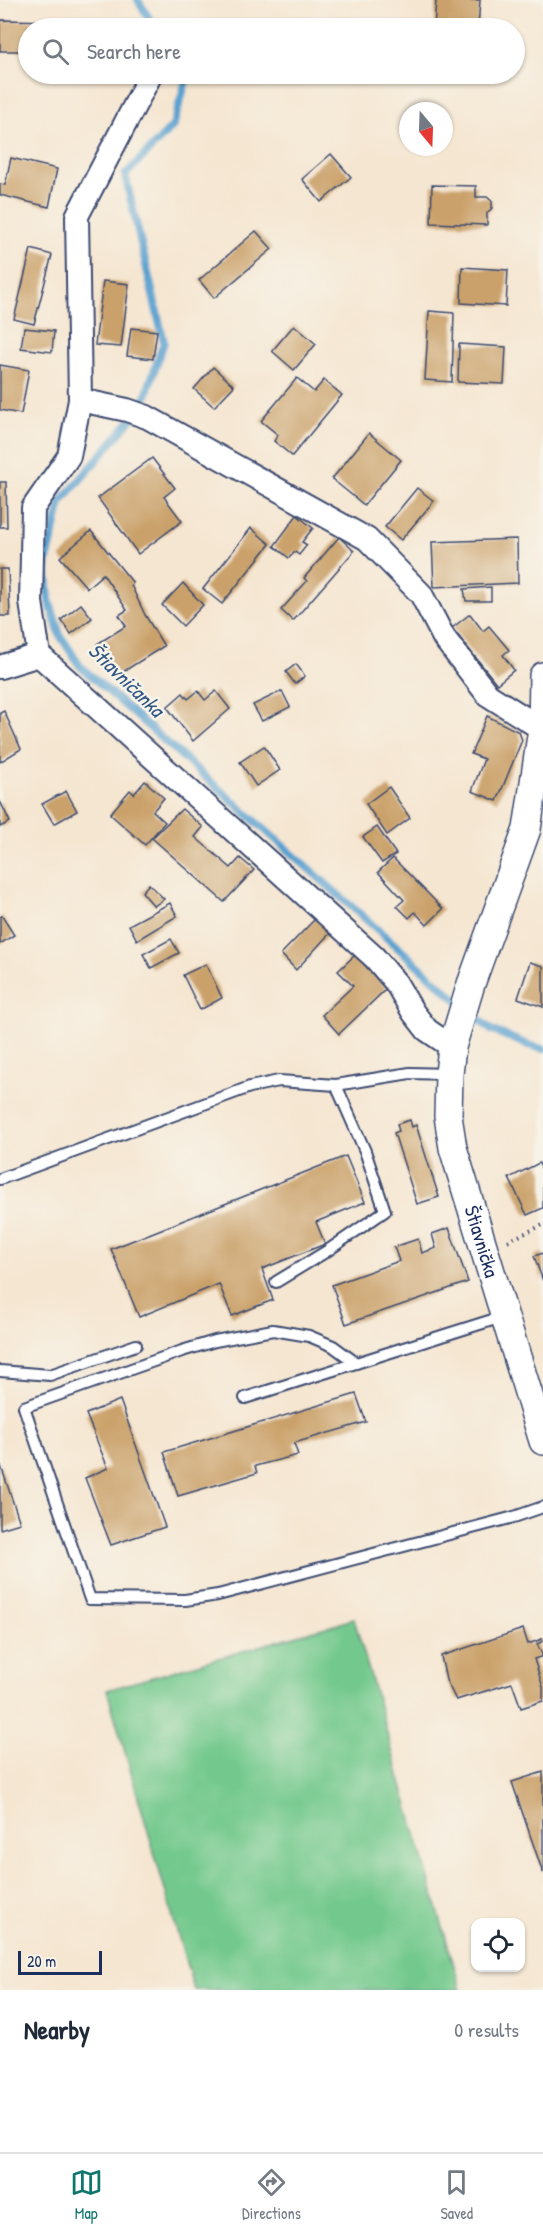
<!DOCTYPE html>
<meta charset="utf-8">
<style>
:root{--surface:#fff;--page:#f6f6f7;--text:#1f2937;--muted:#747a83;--line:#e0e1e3;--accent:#0f766e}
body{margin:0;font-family:"Patrick Hand",sans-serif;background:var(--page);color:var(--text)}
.controls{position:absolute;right:18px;bottom:18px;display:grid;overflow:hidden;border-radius:12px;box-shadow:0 2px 4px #0004}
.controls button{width:54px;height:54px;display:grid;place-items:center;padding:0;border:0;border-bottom:2px solid var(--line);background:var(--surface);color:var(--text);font:30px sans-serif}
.compass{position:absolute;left:399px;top:102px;width:54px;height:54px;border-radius:50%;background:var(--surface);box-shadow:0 2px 4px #0004;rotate:161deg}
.scale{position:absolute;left:18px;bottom:15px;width:84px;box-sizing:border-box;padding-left:6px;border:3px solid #1b2f5e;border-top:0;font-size:16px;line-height:21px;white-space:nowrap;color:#1b2f5e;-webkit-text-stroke:4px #f7f3e8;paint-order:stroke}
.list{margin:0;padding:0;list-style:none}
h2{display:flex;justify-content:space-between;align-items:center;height:78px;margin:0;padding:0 24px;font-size:26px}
h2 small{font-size:20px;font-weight:400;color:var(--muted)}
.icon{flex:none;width:33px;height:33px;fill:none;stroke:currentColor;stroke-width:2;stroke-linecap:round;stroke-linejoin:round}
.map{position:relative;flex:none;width:543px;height:1990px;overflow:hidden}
.search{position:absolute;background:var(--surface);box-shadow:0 2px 4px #0004;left:18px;right:18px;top:18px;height:66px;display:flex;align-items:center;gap:15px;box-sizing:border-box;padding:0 21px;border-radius:33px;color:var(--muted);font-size:22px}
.sheet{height:162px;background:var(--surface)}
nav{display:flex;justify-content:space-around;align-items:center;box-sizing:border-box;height:84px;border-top:2px solid var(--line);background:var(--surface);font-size:16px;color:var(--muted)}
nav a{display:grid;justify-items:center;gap:3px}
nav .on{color:var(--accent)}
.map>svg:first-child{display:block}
</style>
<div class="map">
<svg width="543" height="1990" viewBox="0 0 543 1990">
<rect width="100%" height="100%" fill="#f7f3e8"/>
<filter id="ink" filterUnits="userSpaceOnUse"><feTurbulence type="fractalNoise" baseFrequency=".0167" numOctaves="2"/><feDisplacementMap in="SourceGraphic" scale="12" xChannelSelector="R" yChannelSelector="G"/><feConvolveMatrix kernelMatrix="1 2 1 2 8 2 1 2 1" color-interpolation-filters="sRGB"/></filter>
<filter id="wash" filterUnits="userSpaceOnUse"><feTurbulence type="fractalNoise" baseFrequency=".008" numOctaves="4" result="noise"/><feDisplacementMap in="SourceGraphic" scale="24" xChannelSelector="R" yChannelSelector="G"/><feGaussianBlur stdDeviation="1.35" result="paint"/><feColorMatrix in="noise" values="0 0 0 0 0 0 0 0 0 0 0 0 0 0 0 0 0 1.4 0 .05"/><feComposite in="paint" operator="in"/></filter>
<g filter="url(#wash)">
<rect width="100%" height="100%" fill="#f5e6d1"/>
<!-- green -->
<path fill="#73c98d" stroke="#477c76" stroke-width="1.5" d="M354 1619 461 1990H194L107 1690Z"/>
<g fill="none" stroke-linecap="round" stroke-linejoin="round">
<!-- stream -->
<g stroke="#5aa1d0" stroke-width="8">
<path d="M138 0 155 28"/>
<path d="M182 74 186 81 173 126 125 175 164 342 142 407 61 502 46 564 49 600 60 635 80 666 491 1030 528 1045 543 1049"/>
</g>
</g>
<g id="blocks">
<!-- building -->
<g fill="#caa16b">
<path d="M436 0H480L478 28H434Z"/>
<path d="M0 20 60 21V28H28V51H0Z"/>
<path d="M331 154 351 177 321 202 302 179Z"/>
<path d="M11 158 57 169 49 207 0 195V184L5 185Z"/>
<path d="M432 185 476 186V197H487L492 201V208L487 213V225L431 223Z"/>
<path d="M256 231 272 249 214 298 199 280Z"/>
<path d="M31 249 52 255 34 324 14 319Z"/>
<path d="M462 267 508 270 506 306 461 303Z"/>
<path d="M103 281 129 284 121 347 95 345Z"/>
<path d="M429 311 454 313 452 382 425 380Z"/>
<path d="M294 325 316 344 294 370 272 351Z"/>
<path d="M24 328 54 331 52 352 21 348Z"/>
<path d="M131 328 157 331 153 359 127 356Z"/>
<path d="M459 344 506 347 504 384 458 382Z"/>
<path d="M0 365 29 370 21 414 0 410Z"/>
<path d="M213 367 234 386 214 407 194 389Z"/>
<path d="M297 378 314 392 324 380 342 395 292 456 274 441 278 435 261 421Z"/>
<path d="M369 433 401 460 364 505 332 479Z"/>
<path d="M152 458 175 488 164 497 182 521 138 554 98 498Z"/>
<path d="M0 482H6L7 527H0Z"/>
<path d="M417 488 434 501 401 540 385 527Z"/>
<path d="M297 515 313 528 302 542 307 545 299 555 295 552 289 558 274 546Z"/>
<path d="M251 528 270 544 222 604 203 589Z"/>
<path d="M91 531 133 583 131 585 145 615 164 646 118 675 97 644 126 626 119 615 127 610 103 574 87 588 60 557Z"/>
<path d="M339 537 354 551 293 621 281 610 307 581 304 578Z"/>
<path d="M517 539 518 583 434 587 432 542Z"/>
<path d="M0 569H8L10 616H0Z"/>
<path d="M183 583 203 605 183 626 162 605Z"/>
<path d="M491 587V601H466L464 589Z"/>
<path d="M81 604 92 618 71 634 61 620Z"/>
<path d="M470 614 483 631 489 626 509 650 503 655 514 670 497 684 452 628Z"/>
<path d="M296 664 305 676 295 684 286 672Z"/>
<path d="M198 691 205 700 216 691 230 709 193 741 167 707 183 693 188 699Z"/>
<path d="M282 691 290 707 262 721 253 705Z"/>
<path d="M4 711 21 749 0 762V713Z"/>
<path d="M487 716 519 732 522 740 497 801 472 791 484 759 471 754Z"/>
<path d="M264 746 280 770 256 786 240 762Z"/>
<path d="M145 781 164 798 153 811 165 822 145 845 110 814 130 790 134 794Z"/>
<path d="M389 787 410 818 387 835 366 804Z"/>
<path d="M66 791 77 811 54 824 42 804Z"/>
<path d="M0 801 10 822 0 827Z"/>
<path d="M182 809 203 827 195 837 231 868 240 858 254 870 224 902 152 838Z"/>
<path d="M377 827 396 854 382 863 363 837Z"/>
<path d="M393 858 443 909 427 925 415 912 409 918 397 906 404 900 378 872Z"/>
<path d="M149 884 164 899 154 906 142 892Z"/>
<path d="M170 903 177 916 137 940 129 925Z"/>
<path d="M2 916 14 935 0 944V917Z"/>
<path d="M316 918 331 932 296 970 281 954Z"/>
<path d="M171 939 179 953 151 968 143 954Z"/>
<path d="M355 955 387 988 339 1034 322 1015 353 986 338 971Z"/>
<path d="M530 962 543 966V1007L518 998Z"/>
<path d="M206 964 222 998 200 1010 183 975Z"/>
<path d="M410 1120 412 1127 416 1125 439 1197 417 1204 394 1133 399 1131 397 1124Z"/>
<path d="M346 1156 365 1202 316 1222 325 1244 262 1269 273 1300 232 1316 219 1284 139 1317 111 1249Z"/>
<path d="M539 1163 543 1172V1208L527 1215 509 1178Z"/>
<path d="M449 1228 468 1282 346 1324 332 1285 399 1261 394 1247 418 1239 422 1253 436 1248 432 1234Z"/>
<path d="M543 1253V1281L534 1256Z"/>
<path d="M356 1394 366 1422 294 1443 298 1455 255 1466 257 1473 178 1496 164 1452Z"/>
<path d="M120 1400 165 1527 111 1545 85 1478 108 1468 86 1414Z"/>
<path d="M0 1463 20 1523 0 1529Z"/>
<path d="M523 1629 528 1644 542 1639 543 1641 537 1644 543 1656 534 1659 543 1687V1701L521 1708 512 1683 456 1700 446 1680 441 1656Z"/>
<path d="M543 1772V1873L512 1782Z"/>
</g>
</g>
</g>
<g filter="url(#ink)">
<use href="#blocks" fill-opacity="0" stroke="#3c4a6f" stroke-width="1.5"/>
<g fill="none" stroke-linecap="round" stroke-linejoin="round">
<defs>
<g id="service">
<path d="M0 1179 250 1087 279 1081 336 1085 410 1073 449 1074"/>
<path d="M276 1282 327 1251 385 1211 365 1151 336 1085"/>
<path d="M356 1363 333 1346 309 1336 273 1330 215 1341 182 1351 24 1407 90 1599 185 1600 218 1595 514 1517 543 1507"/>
<path d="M0 1371 50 1375 136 1345"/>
<path d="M245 1398 505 1316"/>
</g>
<g id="minor">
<path d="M150 76 77 216 80 400 69 456 33 508 31 602 39 655 374 957 396 983 413 1012 427 1030 452 1047"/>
<path d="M80 400 127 410 147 417 367 539 421 594 444 638 488 695 542 729"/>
<path d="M0 667 39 655"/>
</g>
<g id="tertiary">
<path id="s1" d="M543 676 542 729 527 829 471 984 452 1047 449 1074 448 1116 453 1148 543 1441"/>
</g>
</defs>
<!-- service casing -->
<use href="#service" stroke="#3c4a6f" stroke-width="14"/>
<!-- minor casing -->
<use href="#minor" stroke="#3c4a6f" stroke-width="26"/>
<!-- tertiary casing -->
<use href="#tertiary" stroke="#3c4a6f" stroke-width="30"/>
<!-- path -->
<path stroke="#3c4a6f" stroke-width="4" stroke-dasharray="1.5 4.5" stroke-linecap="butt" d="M508 1241 543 1225"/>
<!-- service -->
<use href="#service" stroke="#fff" stroke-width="10"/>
<!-- minor -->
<use href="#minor" stroke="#fff" stroke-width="22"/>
<!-- tertiary -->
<use href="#tertiary" stroke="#fff" stroke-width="27"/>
</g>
</g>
<g text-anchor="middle" stroke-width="5" stroke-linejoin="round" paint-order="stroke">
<!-- street labels -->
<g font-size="20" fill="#1b2f5e" stroke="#f7f3e8">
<text dy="7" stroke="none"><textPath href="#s1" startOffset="584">Štiavnička</textPath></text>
</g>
<!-- water labels -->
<g font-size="21" font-style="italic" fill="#315786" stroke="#f7f3e8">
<text transform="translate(126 680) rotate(44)" y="7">Štiavničanka</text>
</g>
</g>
</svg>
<div class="controls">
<button><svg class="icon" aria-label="locate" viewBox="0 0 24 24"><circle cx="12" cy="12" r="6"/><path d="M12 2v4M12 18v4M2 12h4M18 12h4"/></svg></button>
</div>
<svg class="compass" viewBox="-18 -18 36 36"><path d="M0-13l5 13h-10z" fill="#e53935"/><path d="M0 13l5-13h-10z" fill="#747a83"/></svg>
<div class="scale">20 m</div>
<div class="search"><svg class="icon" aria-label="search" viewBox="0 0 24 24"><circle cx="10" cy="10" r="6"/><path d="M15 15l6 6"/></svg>Search here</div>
</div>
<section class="sheet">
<h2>Nearby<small>0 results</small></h2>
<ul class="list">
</ul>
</section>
<nav>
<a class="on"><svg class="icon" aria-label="map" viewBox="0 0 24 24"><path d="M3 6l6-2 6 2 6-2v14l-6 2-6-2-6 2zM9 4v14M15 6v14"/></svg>Map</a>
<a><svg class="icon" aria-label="directions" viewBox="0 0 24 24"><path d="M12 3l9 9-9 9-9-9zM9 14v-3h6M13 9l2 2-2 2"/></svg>Directions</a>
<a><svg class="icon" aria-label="saved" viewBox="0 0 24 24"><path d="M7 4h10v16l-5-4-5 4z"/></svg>Saved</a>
</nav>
